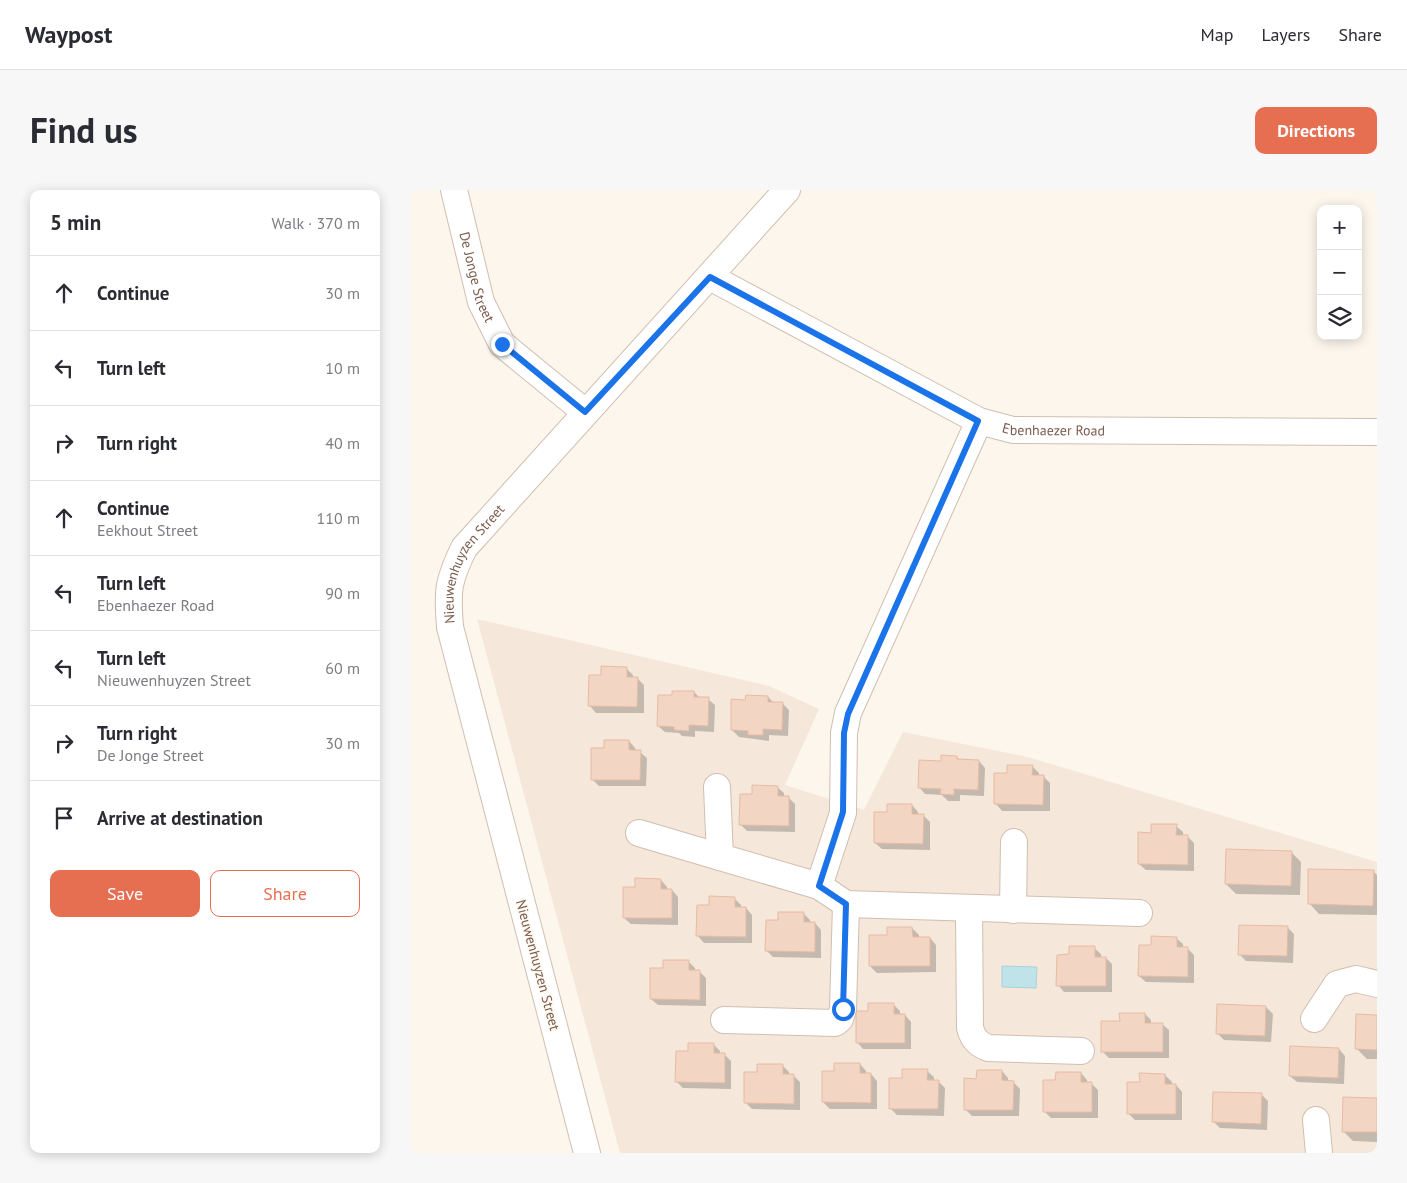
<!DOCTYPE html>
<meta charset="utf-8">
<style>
:root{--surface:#fff;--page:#f7f7f7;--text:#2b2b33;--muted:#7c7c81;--line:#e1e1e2;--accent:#e76f51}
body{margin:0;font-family:"PT Sans",sans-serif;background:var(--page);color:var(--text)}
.controls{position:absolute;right:15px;top:15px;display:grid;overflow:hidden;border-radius:10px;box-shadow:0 2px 12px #0003}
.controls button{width:45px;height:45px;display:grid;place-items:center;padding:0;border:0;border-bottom:1px solid var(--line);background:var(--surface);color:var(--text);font:25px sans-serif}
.stop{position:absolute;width:15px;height:15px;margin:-11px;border:4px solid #1a73e8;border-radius:50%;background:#fff}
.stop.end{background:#1a73e8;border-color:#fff;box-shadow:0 1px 5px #0008}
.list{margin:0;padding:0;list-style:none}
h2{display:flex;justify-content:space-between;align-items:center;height:65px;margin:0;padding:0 20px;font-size:21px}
h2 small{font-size:16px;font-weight:400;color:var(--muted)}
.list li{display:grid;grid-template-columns:32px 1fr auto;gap:15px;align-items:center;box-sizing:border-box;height:75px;padding:0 20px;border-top:1px solid var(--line)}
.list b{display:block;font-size:19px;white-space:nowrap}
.list p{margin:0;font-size:16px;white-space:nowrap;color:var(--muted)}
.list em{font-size:16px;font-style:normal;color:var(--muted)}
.actions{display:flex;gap:10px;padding:15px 20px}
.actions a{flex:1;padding:11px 0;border:1px solid var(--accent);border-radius:10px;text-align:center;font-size:18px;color:var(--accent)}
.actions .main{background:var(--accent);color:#fff}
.icon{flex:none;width:28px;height:28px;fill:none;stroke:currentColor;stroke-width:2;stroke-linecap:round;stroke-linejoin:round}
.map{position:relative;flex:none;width:967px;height:963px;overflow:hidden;border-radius:10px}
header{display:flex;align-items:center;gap:30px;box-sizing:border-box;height:70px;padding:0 25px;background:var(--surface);border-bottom:1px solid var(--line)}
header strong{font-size:24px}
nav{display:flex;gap:28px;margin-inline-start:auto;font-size:18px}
.intro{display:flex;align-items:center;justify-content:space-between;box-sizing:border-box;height:120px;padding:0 30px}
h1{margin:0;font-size:35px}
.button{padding:12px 22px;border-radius:10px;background:var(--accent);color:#fff;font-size:18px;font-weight:700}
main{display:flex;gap:30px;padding:0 30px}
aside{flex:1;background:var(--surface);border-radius:10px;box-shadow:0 2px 12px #0003}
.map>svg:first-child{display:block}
</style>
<header>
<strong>Waypost</strong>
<nav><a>Map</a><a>Layers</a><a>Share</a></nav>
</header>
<div class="intro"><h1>Find us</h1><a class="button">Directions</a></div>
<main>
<aside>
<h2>5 min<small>Walk · 370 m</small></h2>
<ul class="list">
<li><svg class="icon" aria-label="ahead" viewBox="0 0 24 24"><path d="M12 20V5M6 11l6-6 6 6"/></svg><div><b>Continue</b></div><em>30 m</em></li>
<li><svg class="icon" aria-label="left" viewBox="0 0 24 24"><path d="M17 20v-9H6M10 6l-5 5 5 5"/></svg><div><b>Turn left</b></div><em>10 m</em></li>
<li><svg class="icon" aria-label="right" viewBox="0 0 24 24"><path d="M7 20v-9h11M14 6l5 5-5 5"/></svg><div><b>Turn right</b></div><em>40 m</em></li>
<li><svg class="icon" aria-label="ahead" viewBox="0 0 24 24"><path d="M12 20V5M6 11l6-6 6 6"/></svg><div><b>Continue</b><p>Eekhout Street</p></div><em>110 m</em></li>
<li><svg class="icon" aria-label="left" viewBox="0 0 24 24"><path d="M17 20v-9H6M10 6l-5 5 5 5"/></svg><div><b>Turn left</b><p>Ebenhaezer Road</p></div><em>90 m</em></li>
<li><svg class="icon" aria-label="left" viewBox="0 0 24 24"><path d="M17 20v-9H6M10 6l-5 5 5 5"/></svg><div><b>Turn left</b><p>Nieuwenhuyzen Street</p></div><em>60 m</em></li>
<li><svg class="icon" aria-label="right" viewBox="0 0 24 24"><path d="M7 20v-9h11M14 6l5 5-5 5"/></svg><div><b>Turn right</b><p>De Jonge Street</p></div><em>30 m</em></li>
<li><svg class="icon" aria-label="arrive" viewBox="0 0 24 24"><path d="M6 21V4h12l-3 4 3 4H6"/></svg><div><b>Arrive at destination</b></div></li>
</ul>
<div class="actions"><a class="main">Save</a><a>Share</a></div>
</aside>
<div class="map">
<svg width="967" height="963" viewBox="0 0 967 963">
<rect width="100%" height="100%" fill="#fdf6ec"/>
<!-- residential -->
<path fill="#f5e8da" d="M67 429 359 496 409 519 375 595 454 620 493 542 618 567 967 672V963H210Z"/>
<!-- water -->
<path fill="#bfe3e8" stroke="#a5d3da" d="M592 776 627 777 626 798 592 797Z"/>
<!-- shadow -->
<g fill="#0003">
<path d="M216 478 223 485V488H227L234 495V523H186L180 516 192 486Z"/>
<path d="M284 502 290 508 298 509 305 515 304 542 285 541V547L272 546 269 543 255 542 248 536Z"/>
<path d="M358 507 364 513H372L379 520 378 546 359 545V551L329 547 322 540Z"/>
<path d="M219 551 225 558 226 562H230L237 568 236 596H189L182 589 195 560Z"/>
<path d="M547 567 550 571H569L575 578 574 606 550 605V611H538L532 605 515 604 509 597Z"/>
<path d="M622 576 629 583V586H633L640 593V621H592L586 614 598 584Z"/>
<path d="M367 597 374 603V607H378L385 614V642L337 641 331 635 343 605Z"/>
<path d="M502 615 508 622V625H513L520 632V660L472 659 465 653 478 623Z"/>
<path d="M766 636 773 642V646H777L784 653V681L736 680 729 674 742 644Z"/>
<path d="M881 662 891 672 890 705 826 704 816 694Z"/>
<path d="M964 682 967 685V725L909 724 899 713Z"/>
<path d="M251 690 257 697V700H262L268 707V735L221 734 214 728 226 698Z"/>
<path d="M324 708 331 715V718H336L342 725V753H294L288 746 300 716Z"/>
<path d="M393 723 400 730V733H405L411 740V768L363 767 357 761 369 731Z"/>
<path d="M502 738 509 745V748H520L526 755V782L467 783 460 776 478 747Z"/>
<path d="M878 738 884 744 883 773 836 771 829 764Z"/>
<path d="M766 748 773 754V758H777L784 765V793L736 792 729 786 742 756Z"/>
<path d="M684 758 691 764V768H696L702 774V802H654L648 795 660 766Z"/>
<path d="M278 771 285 778V781H289L296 788V816L248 815 241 809 254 779Z"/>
<path d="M483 814 490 821V825H495L501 832V859H453L447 852 459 823Z"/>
<path d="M856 817 863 824 861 852 814 850 807 843Z"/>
<path d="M735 824 741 830V834H752L759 840V868H699L693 862 711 832Z"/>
<path d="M967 826V869H957L947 859Z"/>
<path d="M303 854 310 861V864H314L321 871V899L273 898 267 892 279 862Z"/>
<path d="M929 859 935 866 934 894 887 892 880 886Z"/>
<path d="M450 874 456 881V884H461L467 891V919H420L413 912Z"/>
<path d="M372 875 379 882V885H383L390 892V920L342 919 336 913 348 883Z"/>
<path d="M517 881 524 887V891H528L535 898 534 926 487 925 480 918 493 889Z"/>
<path d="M592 881 598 888V892H603L610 899 609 926H562L555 919 568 890Z"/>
<path d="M671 883 677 890V894H682L688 900V928H641L634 921 647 892Z"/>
<path d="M755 885 762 892V895H766L772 902V930H725L718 923 731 893Z"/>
<path d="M851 904 858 911 857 940 810 938 803 931Z"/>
<path d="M967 909V952L943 951 933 941Z"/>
</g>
<!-- building -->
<g fill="#f3d5c3" stroke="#e6bba3">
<path d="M191 476 217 477V487H228L227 517 178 516 179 485H191Z"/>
<path d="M262 501H284V507H299L298 536 279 535V541L264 540V537L247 536 248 505H262Z"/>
<path d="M336 505 358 506V512H373L372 540 353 539V545H338V541L321 540V509L335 510Z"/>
<path d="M194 550H219V560H231L230 590H181V558H194Z"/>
<path d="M531 565 547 566V569L569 570 568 600 544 599V605L530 604 531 599 508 598 509 570 531 571Z"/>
<path d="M597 575H623L622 585H634L633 615 584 614V583H597Z"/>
<path d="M342 595 368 596V606H379V636L329 635 330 604H342Z"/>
<path d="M477 614H502V624H514L513 654 464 653V622H477Z"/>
<path d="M741 634H767L766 645H778V675L728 674V642L741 643Z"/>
<path d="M816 659 882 661 881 696 815 694Z"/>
<path d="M898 679 964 680 963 716 898 714Z"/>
<path d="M225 688 251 689V699H262V728H213V697H225Z"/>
<path d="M299 706 325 707V717H336V747L286 746 287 715H299Z"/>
<path d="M368 722H394V732H405V762L355 761 356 730H368Z"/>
<path d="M829 735 878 736 877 766 828 765Z"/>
<path d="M477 737H502L503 747H520V776H459V745H477Z"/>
<path d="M741 746 767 747V757H778V787L728 786 729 755H741Z"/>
<path d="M659 756H685V767H696V796H646L647 765 659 764Z"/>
<path d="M253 770H279V780H290V810L240 809V778H253Z"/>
<path d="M458 813H484V824H495V853H446V821H458Z"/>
<path d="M807 814 856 816 855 846 806 844Z"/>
<path d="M709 823H735V833H753V862H691V831H710Z"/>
<path d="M946 824 967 825V860L945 859Z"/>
<path d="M278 853H304V863H315V893L265 892 266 861H278Z"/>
<path d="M880 856 929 858 928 888 879 886Z"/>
<path d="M424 873H450V883H461V913L412 912V881H424Z"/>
<path d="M347 874H373V884H384V914L334 913V882H347Z"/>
<path d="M492 879H518L517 890H529L528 919H479V888H492Z"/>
<path d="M567 880H592V890L604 891 603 920H554V888L566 889Z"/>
<path d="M646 882H671V892H682V922H633V890H645Z"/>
<path d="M729 883 755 884V894H766V924H717V892H730Z"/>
<path d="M803 902 852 903 851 934 802 932Z"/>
<path d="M933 907 967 908V942H932Z"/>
</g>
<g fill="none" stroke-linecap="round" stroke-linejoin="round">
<defs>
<g id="minor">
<path id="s1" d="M44 0 71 112 92 154 175 222"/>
<path id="s2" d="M300 87 569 231 603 240 967 242"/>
<path d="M307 597 310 667 409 696 436 714 729 723"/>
<path d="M229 643 310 667"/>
<path d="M409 696 433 623 434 543 438 523 569 231"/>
<path d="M559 719 560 838C563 849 568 854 578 858L671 861"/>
<path d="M603 720 604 652"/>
<path d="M904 829 927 794 946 789 967 794"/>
<path d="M314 830 425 833 430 829 433 819 436 714"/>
<path d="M906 930 909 963"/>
<path id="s3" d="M177 963 40 437C37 400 38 391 54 358L377 0"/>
</g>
</defs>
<!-- minor casing -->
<use href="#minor" stroke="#d1beb0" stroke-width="28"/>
<!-- minor -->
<use href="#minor" stroke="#fff" stroke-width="26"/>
</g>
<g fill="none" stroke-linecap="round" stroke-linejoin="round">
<!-- route -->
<path stroke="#1a73e8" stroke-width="6" d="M92 154 175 222 300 87 568 231 438 524 434 543 433 622 409 696 436 714 433 819"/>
</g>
<g text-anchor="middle" stroke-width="4" stroke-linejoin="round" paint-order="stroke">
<!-- street labels -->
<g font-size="14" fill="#7a5c4d" stroke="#fffaf3">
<text dy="5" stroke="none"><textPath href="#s1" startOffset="90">De Jonge Street</textPath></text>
<text dy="5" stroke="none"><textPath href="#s2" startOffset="381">Ebenhaezer Road</textPath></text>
<text dy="5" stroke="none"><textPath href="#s3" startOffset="614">Nieuwenhuyzen Street</textPath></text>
<text transform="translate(128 775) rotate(75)" y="5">Nieuwenhuyzen Street</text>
</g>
</g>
</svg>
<div class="controls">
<button>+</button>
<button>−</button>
<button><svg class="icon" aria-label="layers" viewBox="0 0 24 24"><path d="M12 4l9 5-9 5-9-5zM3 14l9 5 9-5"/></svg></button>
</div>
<div class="stop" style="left:433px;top:819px"></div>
<div class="stop end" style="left:92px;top:154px"></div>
</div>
</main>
